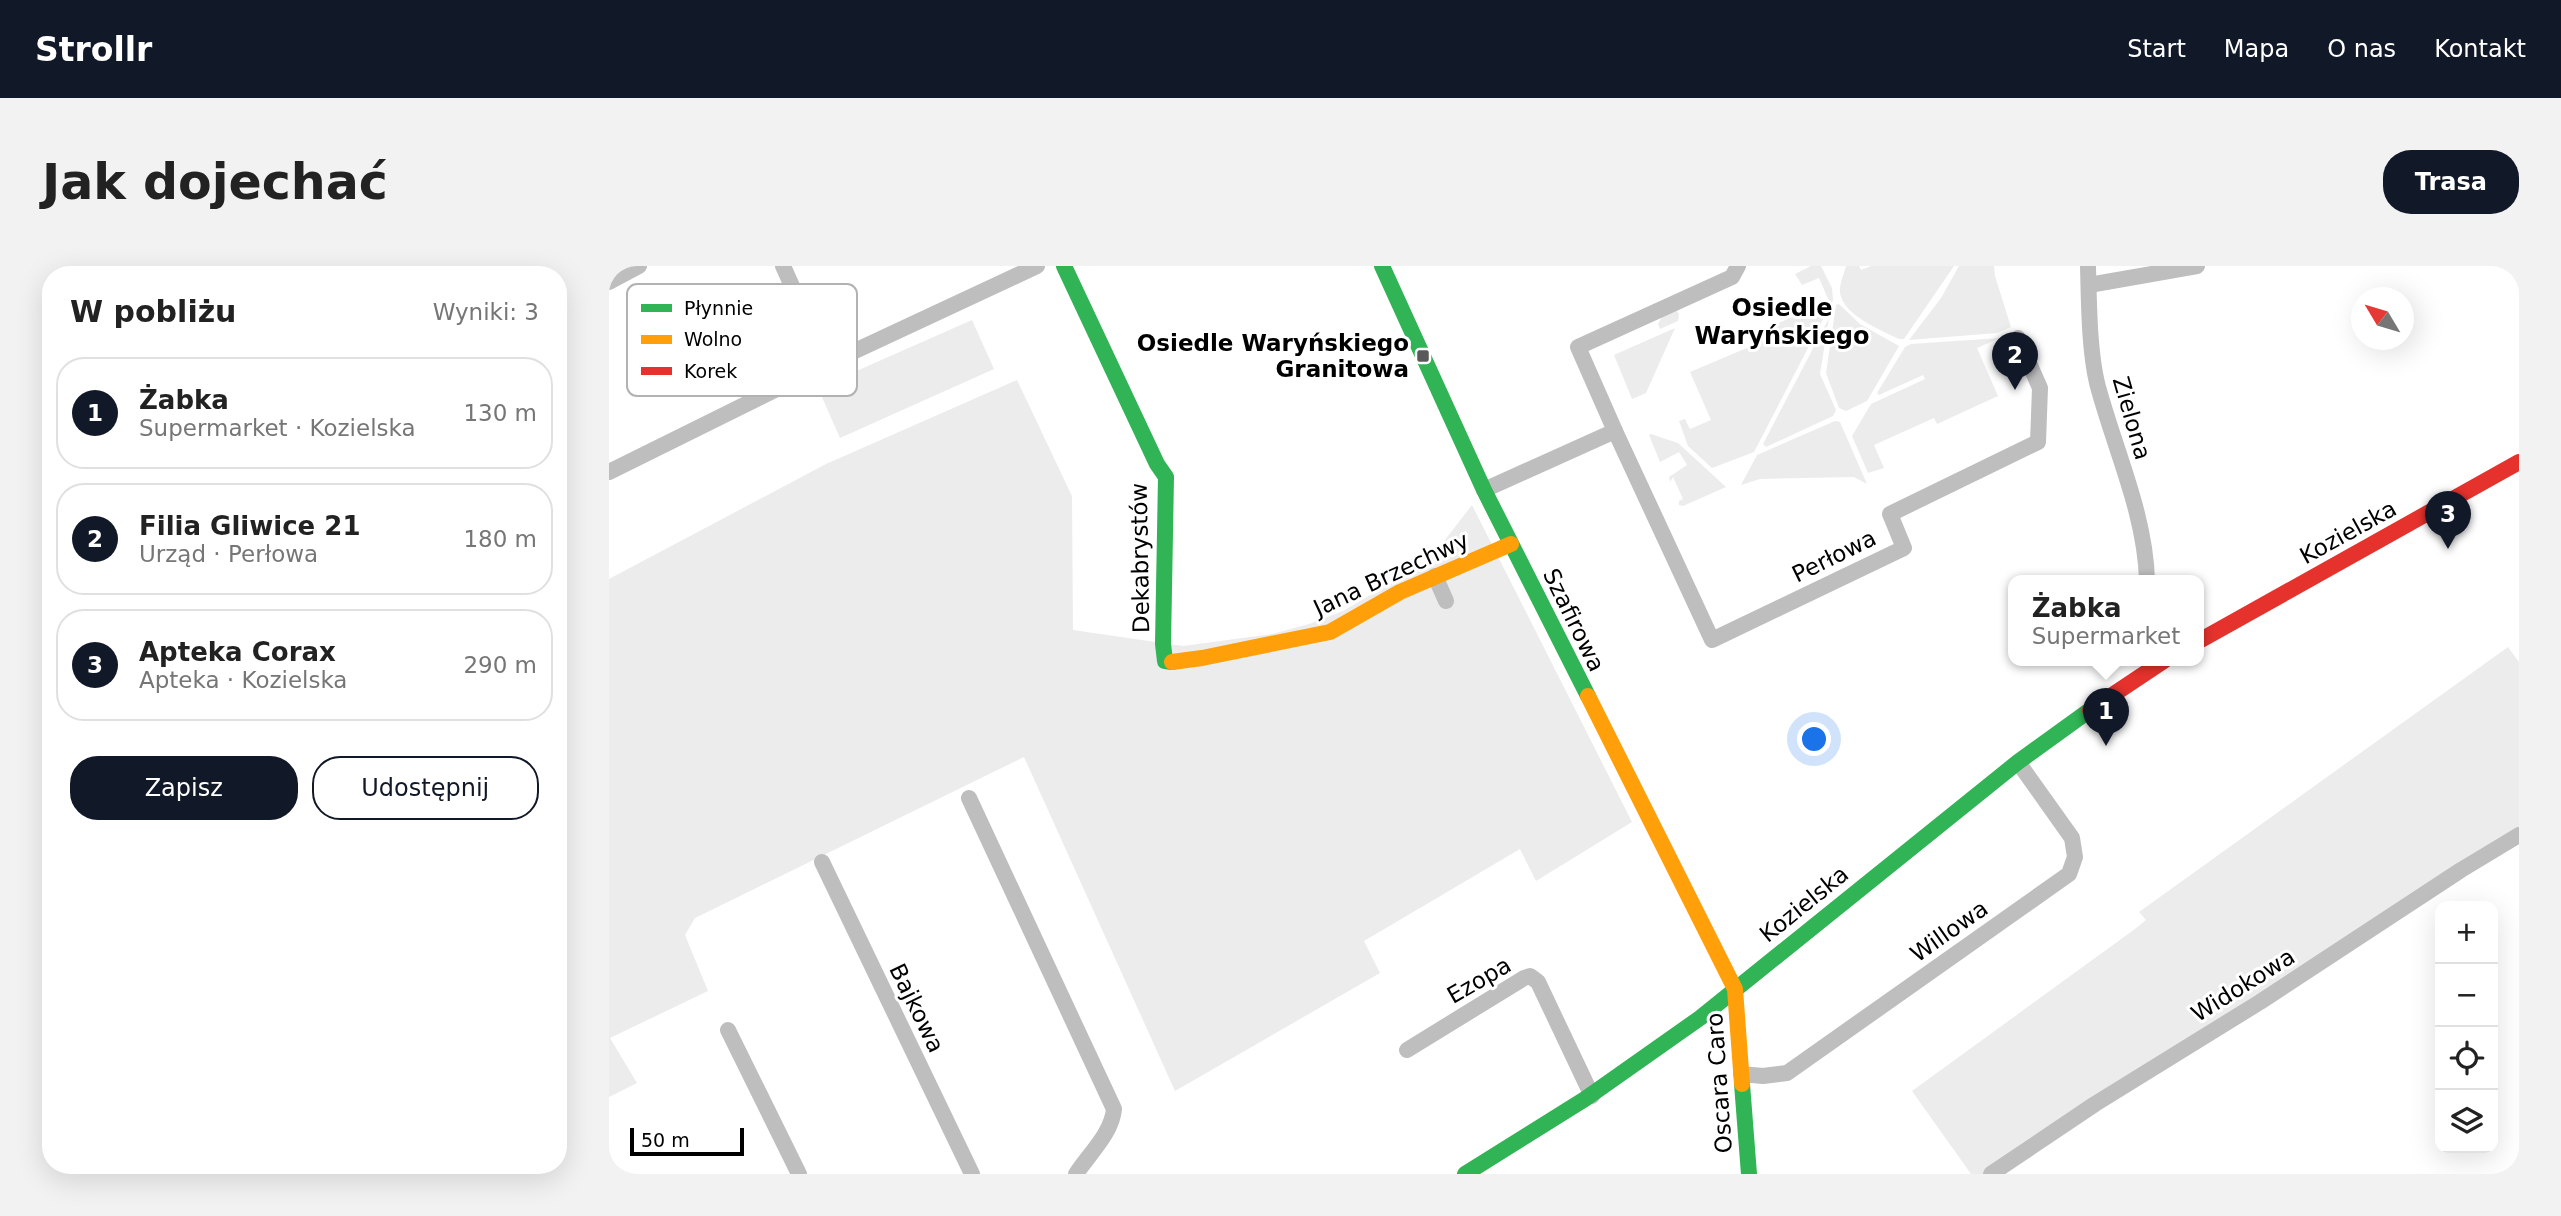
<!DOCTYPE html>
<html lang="pl">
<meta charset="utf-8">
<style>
:root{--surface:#fff;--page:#f2f2f2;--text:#222;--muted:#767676;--line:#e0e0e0;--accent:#111827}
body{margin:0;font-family:"DejaVu Sans",sans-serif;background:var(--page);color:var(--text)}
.controls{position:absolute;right:21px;bottom:21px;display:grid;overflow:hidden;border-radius:14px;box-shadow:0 7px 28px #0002}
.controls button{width:63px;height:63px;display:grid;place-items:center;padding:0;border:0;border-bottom:2px solid var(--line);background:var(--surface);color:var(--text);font:35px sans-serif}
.compass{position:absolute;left:1742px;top:21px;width:63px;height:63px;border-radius:50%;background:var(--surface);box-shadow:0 7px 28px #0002;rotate:308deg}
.scale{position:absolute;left:21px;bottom:18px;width:114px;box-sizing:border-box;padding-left:7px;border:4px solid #000;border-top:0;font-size:19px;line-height:24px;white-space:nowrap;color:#000;-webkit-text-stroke:5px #fff;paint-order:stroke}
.you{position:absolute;left:1206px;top:474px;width:24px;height:24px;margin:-18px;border:5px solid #fff;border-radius:50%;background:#1a73e8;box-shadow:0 0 0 10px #1a73e833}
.badge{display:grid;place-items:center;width:46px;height:46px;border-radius:50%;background:var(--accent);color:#fff;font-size:23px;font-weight:700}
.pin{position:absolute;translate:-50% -58px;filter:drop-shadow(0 2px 4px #0008)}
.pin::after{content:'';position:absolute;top:37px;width:24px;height:21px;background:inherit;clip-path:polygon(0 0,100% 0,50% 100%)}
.popup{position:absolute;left:1399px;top:309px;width:196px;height:91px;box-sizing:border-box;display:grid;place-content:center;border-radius:14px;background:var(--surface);filter:drop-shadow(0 2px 5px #0005);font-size:23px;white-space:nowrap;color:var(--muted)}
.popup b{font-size:26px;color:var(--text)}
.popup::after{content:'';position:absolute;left:50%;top:100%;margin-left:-14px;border:14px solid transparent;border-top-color:var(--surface)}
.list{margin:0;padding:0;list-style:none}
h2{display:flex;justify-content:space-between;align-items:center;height:91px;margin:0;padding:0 28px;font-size:30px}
h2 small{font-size:23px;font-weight:400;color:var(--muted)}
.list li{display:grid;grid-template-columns:46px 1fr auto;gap:21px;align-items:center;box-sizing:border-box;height:112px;margin:0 14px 14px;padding:0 14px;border:2px solid var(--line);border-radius:28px}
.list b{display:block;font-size:26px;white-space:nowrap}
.list p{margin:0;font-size:23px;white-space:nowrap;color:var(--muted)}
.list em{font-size:23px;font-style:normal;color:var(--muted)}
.actions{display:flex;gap:14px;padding:21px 28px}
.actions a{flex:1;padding:16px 0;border:2px solid var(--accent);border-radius:28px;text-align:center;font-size:24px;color:var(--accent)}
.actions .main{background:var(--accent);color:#fff}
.icon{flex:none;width:38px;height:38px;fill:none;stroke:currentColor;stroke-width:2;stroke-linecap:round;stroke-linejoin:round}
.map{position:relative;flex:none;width:1910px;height:908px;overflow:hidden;border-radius:28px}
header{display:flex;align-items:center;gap:42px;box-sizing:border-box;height:98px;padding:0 35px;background:var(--accent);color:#fff}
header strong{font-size:33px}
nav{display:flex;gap:38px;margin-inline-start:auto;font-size:24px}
.intro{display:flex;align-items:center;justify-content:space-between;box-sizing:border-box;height:168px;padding:0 42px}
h1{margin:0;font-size:49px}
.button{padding:18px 32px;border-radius:28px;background:var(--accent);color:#fff;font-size:24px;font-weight:700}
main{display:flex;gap:42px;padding:0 42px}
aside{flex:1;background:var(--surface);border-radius:28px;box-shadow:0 7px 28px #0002}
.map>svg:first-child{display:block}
</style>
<header>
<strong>Strollr</strong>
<nav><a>Start</a><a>Mapa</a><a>O nas</a><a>Kontakt</a></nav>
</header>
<div class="intro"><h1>Jak dojechać</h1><a class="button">Trasa</a></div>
<main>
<aside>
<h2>W pobliżu<small>Wyniki: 3</small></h2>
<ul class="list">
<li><span class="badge">1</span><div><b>Żabka</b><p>Supermarket · Kozielska</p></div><em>130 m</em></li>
<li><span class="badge">2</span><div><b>Filia Gliwice 21</b><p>Urząd · Perłowa</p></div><em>180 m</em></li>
<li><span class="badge">3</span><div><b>Apteka Corax</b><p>Apteka · Kozielska</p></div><em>290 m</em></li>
</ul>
<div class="actions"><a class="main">Zapisz</a><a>Udostępnij</a></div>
</aside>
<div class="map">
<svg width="1910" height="908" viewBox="0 0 1910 908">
<rect width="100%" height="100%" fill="#fff"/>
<!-- green -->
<g fill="#ececec">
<path d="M1202 0H1212L1223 22 1224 34 1145 186 1103 202 1079 180 1070 155 1076 153 1081 163 1102 154 1081 106 1152 76 1149 66 1220 35 1210 12 1193 19 1186 8Z"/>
<path d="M1237 0H1250L1252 4 1262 0H1345L1295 73H1290C1272 64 1235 50 1231 27 1230 19 1235 8 1237 0Z"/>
<path d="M1350 0H1385L1386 10 1402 61 1388 67 1300 74 1332 32Z"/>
<path d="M1230 38 1251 58 1290 80 1258 135 1237 145 1230 142 1217 107 1227 39Z"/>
<path d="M1068 44 1070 49 1069 55 1051 63 1049 58 1053 51Z"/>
<path d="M1220 52 1211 108 1227 144 1224 150 1157 181 1154 178Z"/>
<path d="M363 54 385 103 231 172 209 122Z"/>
<path d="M1066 62 1037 127 1023 133 1005 89Z"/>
<path d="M1391 72 1368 82 1389 130 1328 158 1325 152 1265 179 1275 202 1259 207 1243 170 1262 138 1316 113 1314 109 1270 129 1268 127 1296 81 1302 78Z"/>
<path d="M408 114 463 230 464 364 574 380 663 368 700 358 734 345 782 317 805 306 832 279 863 239 1023 556 927 615 911 583 755 675 771 707 566 825 415 491 86 652 76 669 99 725 1 772 28 817 0 831V313L217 198Z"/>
<path d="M1226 155 1231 156 1258 218 1245 211 1151 213 1132 219 1148 189Z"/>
<path d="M1042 168 1069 177 1117 221 1074 240 1070 239V235L1074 233 1064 211 1061 216 1060 211 1078 199 1070 186 1051 196 1040 169Z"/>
<path d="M1899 381 1910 396V561L1486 832 1373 908H1362L1303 825 1526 663 1537 654 1530 646Z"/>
</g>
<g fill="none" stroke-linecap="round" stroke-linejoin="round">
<!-- street -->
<g stroke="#bebebe" stroke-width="16">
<path d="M174 0 218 98"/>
<path d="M1479 0C1480 36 1480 83 1488 117 1505 182 1536 246 1538 314"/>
<path d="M0 16 30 0"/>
<path d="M1480 19 1588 0"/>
<path d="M1006 165 1103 374 1295 282 1281 248 1429 176 1431 122 1409 72"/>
<path d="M0 206 218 98 428 0"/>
<path d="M875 224 1006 165 969 81 1123 11 1129 0"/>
<path d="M826 310 837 335"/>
<path d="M360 532 505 843C503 867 480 888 467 908"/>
<path d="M213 596 363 908"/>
<path d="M119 764 190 908"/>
<path d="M798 784 915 712 921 710 929 716 983 830"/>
<path d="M1132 808 1154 810 1178 807 1460 608 1466 591 1463 572 1409 496"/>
<path d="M1382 908 1486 838 1651 736 1852 604 1910 569"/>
</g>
<!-- fast -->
<g stroke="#30b455" stroke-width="16">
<path d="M455 0 548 198 557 211 554 378 556 395 563 396"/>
<path d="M773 0 875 224 979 430"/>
<path d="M1133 818 1140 908"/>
<path d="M856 908 976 833 1091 752 1409 496 1481 444"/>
</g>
<!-- slow -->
<g stroke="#ff9f0a" stroke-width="16">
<path d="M563 396 593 392 721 366 791 326 902 278"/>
<path d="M979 430 1126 723 1133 818"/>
</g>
<!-- jam -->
<g stroke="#e5322d" stroke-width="16">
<path d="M1590 375 1910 196"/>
<path d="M1481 444 1556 394"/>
</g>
</g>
<!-- markers -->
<rect fill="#595959" stroke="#fff" stroke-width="2.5" x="807" y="83" width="14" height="14" rx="3.5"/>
<g text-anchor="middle" stroke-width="6" stroke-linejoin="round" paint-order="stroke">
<!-- poi labels -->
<g font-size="23" font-weight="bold" fill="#000" stroke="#fff" text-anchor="end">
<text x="800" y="85">Osiedle Waryńskiego<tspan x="800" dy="26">Granitowa</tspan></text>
</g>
<!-- street labels -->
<g font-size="23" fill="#000" stroke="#fff">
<text transform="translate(1523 152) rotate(74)" y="8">Zielona</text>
<text transform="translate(1739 266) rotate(-29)" y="8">Kozielska</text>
<text transform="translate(1225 290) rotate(-26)" y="8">Perłowa</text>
<text transform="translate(531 292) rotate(-91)" y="8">Dekabrystów</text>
<text transform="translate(782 308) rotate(-25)" y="8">Jana Brzechwy</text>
<text transform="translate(965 354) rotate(64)" y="8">Szafirowa</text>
<text transform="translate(1195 638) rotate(-39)" y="8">Kozielska</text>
<text transform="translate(1340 665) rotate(-35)" y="8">Willowa</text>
<text transform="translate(870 714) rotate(-30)" y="8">Ezopa</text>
<text transform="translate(1634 719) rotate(-32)" y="8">Widokowa</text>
<text transform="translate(308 742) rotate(64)" y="8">Bajkowa</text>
<text transform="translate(1110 817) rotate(-94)" y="8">Oscara Caro</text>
</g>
<!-- neighbourhood labels -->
<g font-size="24" font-weight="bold" fill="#000" stroke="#fff">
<text x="1173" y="50">Osiedle<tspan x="1173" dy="28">Waryńskiego</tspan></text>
</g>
</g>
<!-- legend -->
<rect x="18" y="18" width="230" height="112" rx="10" fill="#fff" stroke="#b2b2b2" stroke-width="2"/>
<rect x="32" y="38" width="31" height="8" fill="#30b455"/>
<rect x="32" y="69" width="31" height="9" fill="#ff9f0a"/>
<rect x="32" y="101" width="31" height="8" fill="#e5322d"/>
<g font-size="19" fill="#000">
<text x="75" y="49">Płynnie</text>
<text x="75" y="80">Wolno</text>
<text x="75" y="112">Korek</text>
</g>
</svg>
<div class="controls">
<button>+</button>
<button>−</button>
<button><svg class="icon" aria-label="locate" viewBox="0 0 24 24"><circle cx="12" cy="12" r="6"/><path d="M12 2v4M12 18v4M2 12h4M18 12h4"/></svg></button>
<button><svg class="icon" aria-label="layers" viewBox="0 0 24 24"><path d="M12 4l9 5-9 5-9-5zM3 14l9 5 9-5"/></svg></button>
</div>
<svg class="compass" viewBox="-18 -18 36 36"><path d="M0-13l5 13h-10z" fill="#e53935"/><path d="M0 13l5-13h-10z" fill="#767676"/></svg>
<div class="scale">50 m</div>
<div class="you"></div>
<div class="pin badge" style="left:1497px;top:480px">1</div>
<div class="popup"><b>Żabka</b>Supermarket</div>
<div class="pin badge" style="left:1406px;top:124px">2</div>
<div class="pin badge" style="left:1839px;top:283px">3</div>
</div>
</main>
